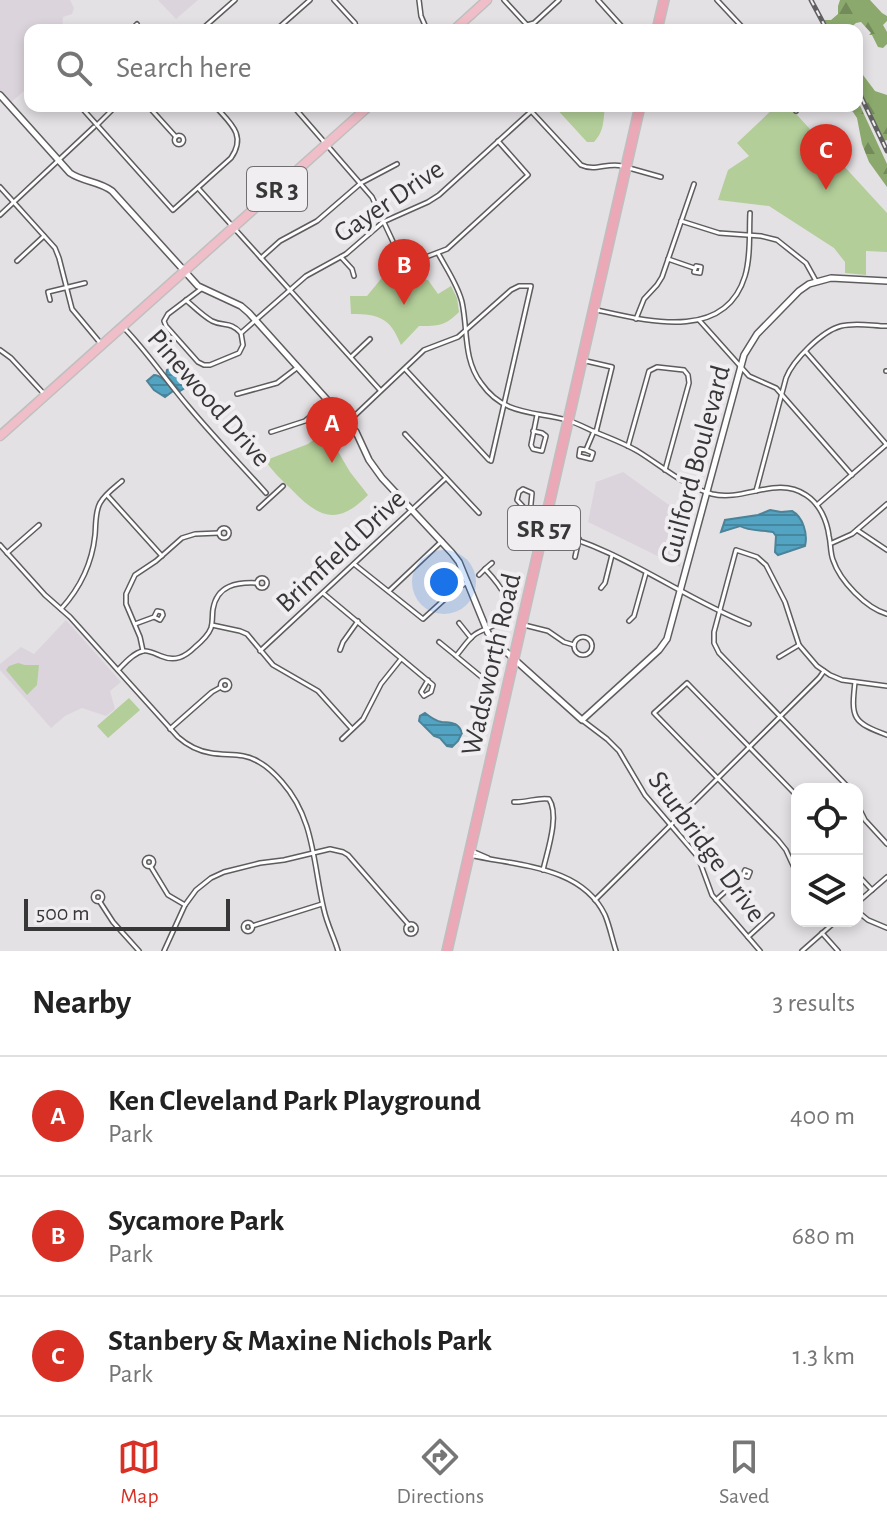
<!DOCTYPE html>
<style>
:root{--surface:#fff;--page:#f6f6f6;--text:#222;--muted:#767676;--line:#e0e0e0;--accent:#d93025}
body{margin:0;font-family:"Alegreya Sans",sans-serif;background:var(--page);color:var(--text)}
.controls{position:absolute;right:24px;bottom:24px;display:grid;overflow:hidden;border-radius:16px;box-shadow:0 4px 12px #0003}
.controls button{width:72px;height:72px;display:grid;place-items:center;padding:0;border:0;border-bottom:2px solid var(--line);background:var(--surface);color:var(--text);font:40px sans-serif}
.scale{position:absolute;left:24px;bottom:20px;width:206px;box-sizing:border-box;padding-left:8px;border:4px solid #383738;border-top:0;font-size:22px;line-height:28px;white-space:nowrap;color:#383738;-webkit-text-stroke:6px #f1eef1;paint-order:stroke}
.you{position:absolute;left:444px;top:582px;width:28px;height:28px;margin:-20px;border:6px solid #fff;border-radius:50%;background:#1a73e8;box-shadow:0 0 0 12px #1a73e833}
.badge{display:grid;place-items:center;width:52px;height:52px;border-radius:50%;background:var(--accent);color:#fff;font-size:26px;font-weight:700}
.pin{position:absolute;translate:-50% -66px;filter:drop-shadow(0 2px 4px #0008)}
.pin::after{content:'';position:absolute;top:42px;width:28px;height:24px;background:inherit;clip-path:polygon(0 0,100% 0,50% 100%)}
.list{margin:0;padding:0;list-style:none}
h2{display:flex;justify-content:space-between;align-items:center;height:104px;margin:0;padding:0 32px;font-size:34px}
h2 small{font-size:26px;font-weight:400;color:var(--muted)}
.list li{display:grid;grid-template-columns:52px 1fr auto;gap:24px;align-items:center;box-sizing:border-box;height:120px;padding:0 32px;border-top:2px solid var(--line)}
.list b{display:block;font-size:30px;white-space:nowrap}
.list p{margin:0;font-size:26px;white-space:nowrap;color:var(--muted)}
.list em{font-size:26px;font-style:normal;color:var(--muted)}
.icon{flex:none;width:44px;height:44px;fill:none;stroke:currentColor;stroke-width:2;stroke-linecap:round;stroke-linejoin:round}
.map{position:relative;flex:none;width:887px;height:951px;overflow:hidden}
.search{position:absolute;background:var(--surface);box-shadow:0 4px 12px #0003;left:24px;right:24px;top:24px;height:88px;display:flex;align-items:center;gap:20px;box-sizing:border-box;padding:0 28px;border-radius:16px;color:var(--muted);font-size:30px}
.sheet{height:464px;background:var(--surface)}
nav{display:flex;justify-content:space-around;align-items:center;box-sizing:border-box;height:112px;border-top:2px solid var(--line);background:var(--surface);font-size:22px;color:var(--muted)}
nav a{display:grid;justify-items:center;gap:4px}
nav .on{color:var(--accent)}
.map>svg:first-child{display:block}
</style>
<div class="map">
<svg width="887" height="951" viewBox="0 0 887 951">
<defs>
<pattern id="forest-firs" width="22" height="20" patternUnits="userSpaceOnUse" patternTransform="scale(2)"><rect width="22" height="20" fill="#8ba96c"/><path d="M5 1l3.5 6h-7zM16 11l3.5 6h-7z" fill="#738a5a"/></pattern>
<pattern id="water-rules" width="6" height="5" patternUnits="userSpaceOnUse" patternTransform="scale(2)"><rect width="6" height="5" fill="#53a3c2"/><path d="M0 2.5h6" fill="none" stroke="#46869f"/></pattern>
</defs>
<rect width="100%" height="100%" fill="#e4e1e4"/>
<!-- built -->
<g fill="#dcd4dc">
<path d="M0 0H70L74 8 72 14 63 17 62 30H30V86L10 103 0 92Z"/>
<path d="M158 0H198L176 19Z"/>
<path d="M623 472 690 520 680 567 588 522 596 482Z"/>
<path d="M66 620 121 682 110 691 115 709 106 716 82 708 65 716 51 728 0 670V664L21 647 34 654Z"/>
</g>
<!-- forest -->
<g fill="url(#forest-firs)">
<path d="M840 0H870L882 13 887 16V21L883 25 887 32V44L883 48 878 47 872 35H869L871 33 861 22 856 23 848 30H830L824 20H831L838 14V6Z"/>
<path d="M857 67 875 91 887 95V140L884 141 857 83Z"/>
<path d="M857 99 887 164V187L869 162 862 144 857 118 849 106H857Z"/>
</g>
<!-- park -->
<g fill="#b3ce99">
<path d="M554 106H605C603 120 605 130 594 142H587Z"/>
<path d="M776 106H789L796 112 797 106H799L797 115 887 213V252L866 251V275L845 273V262L834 248 769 206 718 200 728 170 749 156 737 143Z"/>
<path d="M385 274 428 280 438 294 451 286 457 298 459 312C445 326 439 326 419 326L401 345C390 318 380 314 351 314L350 296H367Z"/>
<path d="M326 431 350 472 368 495C339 525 320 519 293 491 284 482 274 473 267 463L269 459 308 444Z"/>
<path d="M18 663 25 665H39L37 685 27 695 6 670 9 666Z"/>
<path d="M129 698 140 710 108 738 97 726Z"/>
</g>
<!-- water -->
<g fill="url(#water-rules)" stroke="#4b8399" stroke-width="2">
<path d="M169 369 179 370 189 379 191 384 180 391 166 375 167 370Z"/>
<path d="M154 375C161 375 169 385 173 391L165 397 154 390 147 381Z"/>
<path d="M770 510 781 512 792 511C803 517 808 534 805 546L778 555 775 552 776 536 773 532C763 530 748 531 740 526L721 532 725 520 758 515Z"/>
<path d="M425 713C430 717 435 721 442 722 452 723 458 722 462 733L458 741 452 747 447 746 440 738 434 736 419 721 420 716Z"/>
</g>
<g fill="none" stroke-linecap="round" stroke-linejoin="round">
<defs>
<g id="minor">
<path d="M334 0 355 23 357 30"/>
<path d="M419 0 421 16 427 30"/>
<path d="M504 0 527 25 534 23 559 0"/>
<path d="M598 0 625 30"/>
<path d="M717 0 745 30"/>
<path d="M131 30 137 24"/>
<path d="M201 30 235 0"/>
<path d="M276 30 310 0"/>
<path d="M80 106 173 210 231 158C247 135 230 123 215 106"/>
<path d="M148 106 176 137"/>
<path d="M293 106 372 197 395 246 411 256 426 257 447 249 528 175 498 141"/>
<path d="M531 111 581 165C596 172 607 162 622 166"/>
<path d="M796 111V106"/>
<path d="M97 125 116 106"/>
<circle cx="179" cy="140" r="4.5"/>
<path d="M629 168 661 177"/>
<path d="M0 187 55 248 59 258 72 309 102 345"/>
<path d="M198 188 380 390"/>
<path d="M0 215 94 127"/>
<path d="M681 221 719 233 761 236 777 240 806 263 816 281"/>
<path d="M438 253C446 268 458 285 462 302 468 330 463 359 481 383 504 416 534 411 567 420 577 423 586 428 595 432 610 438 626 444 639 452 663 467 684 486 712 494 744 502 777 475 806 495 820 504 827 521 829 536 831 544 830 552 833 560 840 581 866 608 887 614"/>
<path d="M341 257 352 269 354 276"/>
<path d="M261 258 280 241 317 221 361 183 397 164"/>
<path d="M668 259 694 268"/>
<path d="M17 261 44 236"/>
<path d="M696 266 701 267 700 273 694 272Z"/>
<path d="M201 289 168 314 164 321 166 326 198 362 204 365H210L239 353 243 345 241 333 306 276 346 254 383 222 428 202 439 195 537 106"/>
<path d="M50 300 48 292 85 283"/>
<path d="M186 300C194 307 203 316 212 321 224 327 230 321 241 333"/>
<path d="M597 310C647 321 725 342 745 276 751 256 749 233 750 213"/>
<path d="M636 319 644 299 657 285 662 277 694 184"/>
<path d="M699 320 749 376 776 388 852 475"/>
<path d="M125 329C148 353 166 380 188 406 213 436 240 464 266 493"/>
<path d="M0 350 11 358 45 395"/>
<path d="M806 352 887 445"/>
<path d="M351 357 370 339"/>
<path d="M586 361 612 367 596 432"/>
<path d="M405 369 489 460"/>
<path d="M886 371H887"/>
<path d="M237 394 277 383 298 367"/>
<path d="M348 422 424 350 458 337 511 290 519 286H531L491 461"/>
<path d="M533 431 542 433 546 436 542 451 533 449 531 445 537 415"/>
<path d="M271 432 305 421 328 401"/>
<path d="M405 434 479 513"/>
<path d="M628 446 649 371 657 367 684 370 688 375 689 383 665 470"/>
<path d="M586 450 593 453 591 459 579 456 580 449 586 450 594 431"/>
<path d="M756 491 786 378C793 360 822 331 841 326 856 322 873 326 887 326"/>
<path d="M107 495 162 556"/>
<path d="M817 505 887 444"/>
<path d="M259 508 283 486"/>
<path d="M530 514 517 500 519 492 523 489 532 493 530 514 542 519"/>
<circle cx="224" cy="533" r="5"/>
<path d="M857 530 887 550"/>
<path d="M546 531C619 547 680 597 749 624"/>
<path d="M832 543 852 534 887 504"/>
<path d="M0 545 45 595 70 617 178 737C187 745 198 751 211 753 228 756 243 752 259 762 268 767 275 774 282 782 315 819 313 865 324 910 327 924 334 937 338 951"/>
<path d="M7 553 39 525"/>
<path d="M575 557 579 539"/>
<path d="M354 564 423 619 457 588 468 582"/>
<path d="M479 575 485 569"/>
<circle cx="262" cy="583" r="5"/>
<path d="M601 588 605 583 612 555"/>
<path d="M389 591 442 541"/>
<path d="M323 593 433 685 431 692 424 696 421 692 428 680"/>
<path d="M61 609C81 587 92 564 95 535 96 524 95 512 100 503 105 494 115 487 122 481"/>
<path d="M629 621 634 616 646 573"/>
<path d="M459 623 471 638"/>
<path d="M135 624 154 617 157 611 162 612 163 615 160 620 154 617"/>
<path d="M212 625 240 631 247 634 273 665 318 691 352 729"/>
<path d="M524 625 548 631 564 642 574 645"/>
<circle cx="583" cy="646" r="9"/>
<path d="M439 642 455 655"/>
<path d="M340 650 343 642 358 621"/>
<path d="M143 651 140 637 126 604V594L135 575 156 561 182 538 195 534 219 533"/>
<path d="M260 651 446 478"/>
<path d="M779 657 799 645"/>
<path d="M118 670C124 664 133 653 143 651 149 650 156 654 161 656 175 662 185 657 195 647 201 642 208 636 211 628 213 621 212 615 213 609 217 585 237 582 257 583"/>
<circle cx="225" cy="685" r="4.5"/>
<path d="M855 682C851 718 852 722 887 735"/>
<path d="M490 684 456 656C462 649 467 641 473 636 479 630 489 629 496 624 520 606 498 583 485 569L492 563"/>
<path d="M582 720 607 739 619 751 645 795 698 857 712 895 760 951"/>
<path d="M170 729 212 692 221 687"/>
<path d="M342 739 363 719 381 684 401 659"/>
<path d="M850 789 719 653 714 643V632L736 550 757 557 766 565 785 602 799 645 817 666 830 675 842 680 887 686"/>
<path d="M797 796 687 683 654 713 778 840 786 850 797 874"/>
<path d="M514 802C526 803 537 797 549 799 560 815 547 852 543 870"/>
<path d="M857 804 865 820 887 844"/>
<path d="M474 852 488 858"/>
<path d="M470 855C516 866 581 865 605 915 610 927 612 939 616 951"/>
<circle cx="149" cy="862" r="4.5"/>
<path d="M151 867 168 895 185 905"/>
<path d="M745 870 750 872 748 877 743 875Z"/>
<path d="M857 874 872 890"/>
<circle cx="98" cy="897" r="4.5"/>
<path d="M595 900 819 678 824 671"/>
<path d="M716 900 743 876"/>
<path d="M100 902 113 922 139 951"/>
<path d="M857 903 887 877"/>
<path d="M857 911 868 920 887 928"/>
<circle cx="248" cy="927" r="4.5"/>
<circle cx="411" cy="929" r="5"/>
<path d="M252 926 322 904"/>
<path d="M822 933 838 951"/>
<path d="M748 937 772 915"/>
<path d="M164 951 185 905 196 890 211 878 224 872 260 863 284 860 330 849 343 852 348 855 409 925"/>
<path d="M802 951 836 921"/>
</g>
<path id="tertiary" d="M0 95 70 173C83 182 99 181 112 191L198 286 241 306 249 313 356 432 369 460 382 478 452 553 459 562 488 633 494 641 582 720 659 650 667 639 744 355 757 334 799 291 809 284 831 278 887 281"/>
<g id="primary">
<path d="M454 30 487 0"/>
<path d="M0 436 369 106"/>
</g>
<g id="trunk">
<path d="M657 30 664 0"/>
<path d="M447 951 640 106"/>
</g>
</defs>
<!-- minor casing -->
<use href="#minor" stroke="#5e5c5e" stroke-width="6"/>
<!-- tertiary casing -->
<use href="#tertiary" stroke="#5e5c5e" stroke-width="8"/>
<!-- primary casing -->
<use href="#primary" stroke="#bfbfbf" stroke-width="11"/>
<!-- trunk casing -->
<use href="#trunk" stroke="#bfbfbf" stroke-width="12"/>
<!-- minor -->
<use href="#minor" stroke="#fff" stroke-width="3"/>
<!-- tertiary -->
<use href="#tertiary" stroke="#fff" stroke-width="5"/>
<!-- primary -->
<use href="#primary" stroke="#f0bec8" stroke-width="8"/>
<!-- trunk -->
<use href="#trunk" stroke="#eba8b6" stroke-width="9"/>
<defs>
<g id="rail">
<path d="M811 0 827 30"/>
<path d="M857 88 887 151"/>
</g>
</defs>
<!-- rail casing -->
<use href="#rail" stroke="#616061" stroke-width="5"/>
<!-- rail -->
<use href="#rail" stroke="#f1eef1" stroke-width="2" stroke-dasharray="6" stroke-linecap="butt"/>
</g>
<g text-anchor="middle" stroke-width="8" stroke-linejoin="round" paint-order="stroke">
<!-- shield labels -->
<g fill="#f1eef1" stroke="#706e70" stroke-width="2">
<rect x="247" y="167" width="60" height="44" rx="6"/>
<rect x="508" y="506" width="72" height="44" rx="6"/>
</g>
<g font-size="26" font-weight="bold" fill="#383738">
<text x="277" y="198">SR 3</text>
<text x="544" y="537">SR 57</text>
</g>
<!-- street labels -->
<g font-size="28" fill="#383738" stroke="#f1eef1">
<text transform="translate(388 200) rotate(-34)" y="10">Gayer Drive</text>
<text transform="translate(210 397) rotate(49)" y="10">Pinewood Drive</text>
<text transform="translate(694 464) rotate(-75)" y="10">Guilford Boulevard</text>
<text transform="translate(340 550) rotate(-43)" y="10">Brimfield Drive</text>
<text transform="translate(490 664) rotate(-77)" y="10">Wadsworth Road</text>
<text transform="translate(708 846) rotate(54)" y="10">Sturbridge Drive</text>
</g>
</g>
</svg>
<div class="controls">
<button><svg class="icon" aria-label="locate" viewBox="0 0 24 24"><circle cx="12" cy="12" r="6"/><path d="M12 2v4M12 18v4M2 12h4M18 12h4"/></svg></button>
<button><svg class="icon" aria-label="layers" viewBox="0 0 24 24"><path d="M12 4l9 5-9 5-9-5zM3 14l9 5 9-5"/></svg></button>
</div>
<div class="scale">500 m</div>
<div class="you"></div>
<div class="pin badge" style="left:332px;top:463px">A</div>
<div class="pin badge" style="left:404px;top:305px">B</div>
<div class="pin badge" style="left:826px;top:190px">C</div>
<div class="search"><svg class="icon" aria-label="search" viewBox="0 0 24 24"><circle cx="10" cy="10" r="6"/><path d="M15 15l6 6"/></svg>Search here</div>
</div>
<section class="sheet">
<h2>Nearby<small>3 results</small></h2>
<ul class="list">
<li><span class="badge">A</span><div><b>Ken Cleveland Park Playground</b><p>Park</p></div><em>400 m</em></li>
<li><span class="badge">B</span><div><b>Sycamore Park</b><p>Park</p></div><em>680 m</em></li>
<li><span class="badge">C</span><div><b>Stanbery &amp; Maxine Nichols Park</b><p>Park</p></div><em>1.3 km</em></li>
</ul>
</section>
<nav>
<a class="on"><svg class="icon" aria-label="map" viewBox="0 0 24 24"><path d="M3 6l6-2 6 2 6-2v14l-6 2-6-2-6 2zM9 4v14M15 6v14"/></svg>Map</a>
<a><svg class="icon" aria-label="directions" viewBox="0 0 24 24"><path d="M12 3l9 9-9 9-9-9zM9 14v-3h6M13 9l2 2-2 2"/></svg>Directions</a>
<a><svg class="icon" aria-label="saved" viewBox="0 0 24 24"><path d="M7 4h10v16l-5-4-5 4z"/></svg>Saved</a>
</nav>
